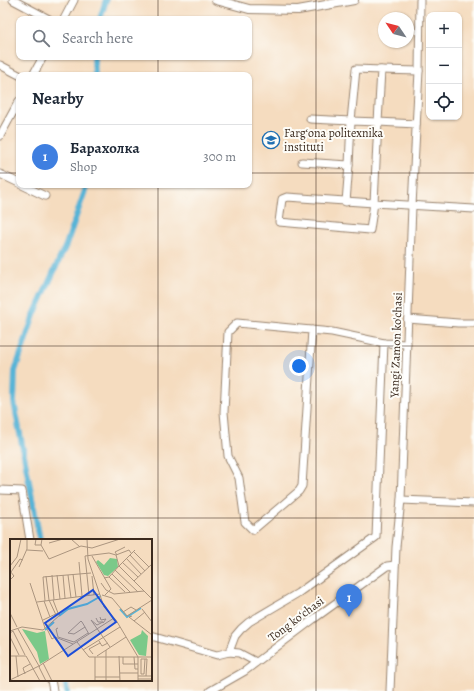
<!DOCTYPE html>
<meta charset="utf-8">
<style>
:root{--surface:#fff;--page:#f6f6f7;--text:#1f2937;--muted:#747a83;--line:#e0e1e3;--accent:#1f6fb2}
body{margin:0;font-family:Alegreya,serif;background:var(--page);color:var(--text)}
.controls{position:absolute;right:12px;top:12px;display:grid;overflow:hidden;border-radius:8px;box-shadow:0 1px 3px #0004}
.controls button{width:36px;height:36px;display:grid;place-items:center;padding:0;border:0;border-bottom:1px solid var(--line);background:var(--surface);color:var(--text);font:20px sans-serif}
.compass{position:absolute;left:378px;top:12px;width:36px;height:36px;border-radius:50%;background:var(--surface);box-shadow:0 1px 3px #0004;rotate:305deg}
.you{position:absolute;left:299px;top:366px;width:14px;height:14px;margin:-10px;border:3px solid #fff;border-radius:50%;background:#1a73e8;box-shadow:0 0 0 6px #1a73e833}
.badge{display:grid;place-items:center;width:26px;height:26px;border-radius:50%;background:var(--accent);color:#fff;font-size:13px;font-weight:700}
.pin{position:absolute;translate:-50% -33px;filter:drop-shadow(0 1px 2px #0008)}
.pin::after{content:'';position:absolute;top:21px;width:14px;height:12px;background:inherit;clip-path:polygon(0 0,100% 0,50% 100%)}
.list{margin:0;padding:0;list-style:none}
h2{display:flex;justify-content:space-between;align-items:center;height:52px;margin:0;padding:0 16px;font-size:17px}
h2 small{font-size:13px;font-weight:400;color:var(--muted)}
.list li{display:grid;grid-template-columns:26px 1fr auto;gap:12px;align-items:center;box-sizing:border-box;height:64px;padding:0 16px;border-top:1px solid var(--line)}
.list b{display:block;font-size:15px;white-space:nowrap}
.list p{margin:0;font-size:13px;white-space:nowrap;color:var(--muted)}
.list em{font-size:13px;font-style:normal;color:var(--muted)}
.icon{flex:none;width:22px;height:22px;fill:none;stroke:currentColor;stroke-width:2;stroke-linecap:round;stroke-linejoin:round}
.map{position:relative;flex:none;width:474px;height:691px;overflow:hidden}
.search{position:absolute;background:var(--surface);box-shadow:0 1px 3px #0004;left:16px;top:16px;width:236px;height:44px;display:flex;align-items:center;gap:10px;box-sizing:border-box;padding:0 14px;border-radius:8px;color:var(--muted);font-size:15px}
.panel{position:absolute;background:var(--surface);box-shadow:0 1px 3px #0004;left:16px;top:72px;width:236px;height:116px;border-radius:8px}
.map>svg:first-child{display:block}
</style>
<div class="map">
<svg width="474" height="691" viewBox="0 0 474 691">
<rect width="100%" height="100%" fill="#fdfcf7"/>
<filter id="ink" filterUnits="userSpaceOnUse"><feTurbulence type="fractalNoise" baseFrequency=".025" numOctaves="2"/><feDisplacementMap in="SourceGraphic" scale="8" xChannelSelector="R" yChannelSelector="G"/><feConvolveMatrix kernelMatrix="1 2 1 2 8 2 1 2 1" color-interpolation-filters="sRGB"/></filter>
<filter id="wash" filterUnits="userSpaceOnUse"><feTurbulence type="fractalNoise" baseFrequency=".012" numOctaves="4" result="noise"/><feDisplacementMap in="SourceGraphic" scale="16" xChannelSelector="R" yChannelSelector="G"/><feGaussianBlur stdDeviation="0.9" result="paint"/><feColorMatrix in="noise" values="0 0 0 0 0 0 0 0 0 0 0 0 0 0 0 0 0 1.4 0 .05"/><feComposite in="paint" operator="in"/></filter>
<g filter="url(#wash)">
<rect width="100%" height="100%" fill="#f5dcbf"/>
<g fill="none" stroke-linecap="round" stroke-linejoin="round">
<!-- canal -->
<g stroke="#58b4d6" stroke-width="6">
<path d="M100 19 106 0"/>
<path d="M94 57 95 75"/>
<path d="M40 540 14 402 15 371 34 315 66 245 87 185"/>
<path d="M65 680 67 691"/>
</g>
</g>
</g>
<g filter="url(#ink)">
<g fill="none" stroke-linecap="round" stroke-linejoin="round">
<defs>
<g id="minor">
<path d="M13 0 49 19"/>
<path d="M64 19 74 0"/>
<path d="M0 65 19 75"/>
<path d="M381 70 419 71"/>
<path d="M33 75 43 57"/>
<path d="M310 119 351 121 356 69 381 70 378 122 416 124"/>
<path d="M0 136 19 101"/>
<path d="M302 162 349 165 351 121 378 122 374 203 287 197 282 199 279 222 370 230 374 203 474 209"/>
<path d="M0 174 19 183"/>
<path d="M22 185 45 196"/>
<path d="M346 202 349 165"/>
<path d="M408 319 458 323H474"/>
<path d="M312 330 302 486 299 491 253 530 245 522 239 478 228 456 224 412 228 332 237 323 332 332 384 343 407 344"/>
<path d="M0 490 22 491 30 540"/>
<path d="M401 500 474 503"/>
<path d="M151 636 217 655 229 652 235 636 241 629 249 622 298 593 376 537 384 343"/>
<path d="M229 652 239 653 256 662"/>
<path d="M51 680 53 691"/>
<path d="M210 691 245 671 315 618 387 566 395 565"/>
<path d="M390 691 396 547 401 500 412 206 419 71 420 0"/>
</g>
<path id="major" d="M216 0 249 9 298 10 354 0"/>
</defs>
<!-- minor casing -->
<use href="#minor" stroke="#98836e" stroke-width="9"/>
<!-- major casing -->
<use href="#major" stroke="#98836e" stroke-width="10"/>
<!-- minor -->
<use href="#minor" stroke="#fff" stroke-width="7"/>
<!-- major -->
<use href="#major" stroke="#fff" stroke-width="8"/>
</g>
</g>
<!-- grid -->
<path fill="none" stroke="#3b2a1e" stroke-width="1" stroke-opacity="0.55" d="M158 0V19M316 0V691M158 57V75M0 173H19M249 173H474M158 185V691M0 346H474M0 518H474"/>
<!-- icons -->
<defs>
<symbol id="university-ring" viewBox="-11 -11 22 22"><circle r="9.5" fill="#fdfcf7" stroke="#1f6fb2" stroke-width="1.5"/><path d="M0-5L7-2L0 1L-7-2ZM-4 1L0 2.5L4 1V4Q0 6-4 4Z" fill="#1f6fb2"/></symbol>
</defs>
<g fill-rule="evenodd">
<use href="#university-ring" x="261" y="130" width="20" height="20"/>
</g>
<g text-anchor="middle" stroke-width="4" stroke-linejoin="round" paint-order="stroke">
<!-- poi labels -->
<g font-size="12" fill="#3b2a1e" stroke="#fdfcf7" text-anchor="start">
<text x="284" y="137">Fargʻona politexnika<tspan x="284" dy="14">instituti</tspan></text>
</g>
<!-- street labels -->
<g font-size="12" fill="#3b2a1e" stroke="#fdfcf7">
<text transform="translate(396 345) rotate(-88)" y="4">Yangi Zamon ko'chasi</text>
<text transform="translate(296 619) rotate(-37)" y="4">Tong koʻchasi</text>
</g>
</g>
<!-- overview -->
<g transform="translate(10 539)">
<rect width="142" height="142" fill="#f5dcbf"/>
<path d="M100 19 107 20 108 28 98 37 94 36 86 23 88 21 94 26ZM12 90 27 94 35 92 39 120 30 125 27 113ZM132 91 138 97 136 117 129 116 120 101 131 95Z" fill="#7bc989"/>
<path fill="none" stroke="#58b4d6" stroke-width="2" d="M110 70 117 78 131 69M49 77 58 70 77 65 91 57M35 91 44 83"/>
<path fill="none" stroke="#ab957f" stroke-width="1" d="M26 0 25 6H31M32 0 31 6 39 20 71 7M61 0 70 8M77 0 78 20 94 68 106 81 128 118H142M39 4 53 0M71 7 82 9 110 0M17 11 33 12M123 12 139 28M106 16 119 11 121 14M107 16 105 13 115 8M120 16 135 32M82 17 101 50 95 56M116 19 131 35M69 23 72 57M112 23 128 38M0 27 7 18 11 0M109 27 125 11M9 28 17 10V0M105 31 128 53M1 33 10 20 13 21M63 35 66 58M102 35 120 53M42 36 44 61M47 36 50 60M53 36 55 59M58 36 61 59M36 37 39 61M82 37 84 56M99 38 115 53M94 39 99 38 109 27M0 41 4 37 0 32M124 42 142 25M20 44 35 89M91 44 96 51 104 55 134 52M79 56 75 17 99 14 106 16 109 27 142 60M92 56 102 59 117 77 142 61M39 61 46 76M43 61 48 74M34 62 40 78M35 62 33 38 81 34M27 63 90 55M132 70 142 83M113 73 121 68 126 71M0 74 7 88M122 77 119 78 142 96M90 78 91 81 96 80 93 84M86 79 88 83H93L87 86 81 81 100 108M33 81 48 74 50 76M124 82 135 73M75 88 64 95 58 94 71 82 72 83 75 88 76 90 79 95M48 89 46 90 48 98 64 103 78 94M8 90 29 127M37 90 42 100 45 98 63 105M0 92 12 88 33 91 50 76M0 94 3 92 15 116M0 98 9 116M89 102 92 107 98 104M67 103 79 118H128V142M73 111 110 88M96 111V142M83 115 79 110 90 104M0 117H16L30 142M6 117 8 138M87 117 116 98M109 117 110 142M113 118V125H128M124 118 125 130H128M135 120 134 135H131V120H137M33 124 42 142M30 127 29 128 36 142M110 134H128M15 135 13 129 20 125M128 137H142M136 137 137 120M85 138H110M128 140H142M0 141 29 127 104 79M85 142V118"/>
<path fill="#1d4ed8" fill-opacity="0.15" stroke="#1d4ed8" stroke-width="2" d="M83 51 106 83 58 117 35 84Z"/>
<rect width="142" height="142" fill="none" stroke="#3b2a1e" stroke-width="2"/>
</g>
</svg>
<div class="controls">
<button>+</button>
<button>−</button>
<button><svg class="icon" aria-label="locate" viewBox="0 0 24 24"><circle cx="12" cy="12" r="6"/><path d="M12 2v4M12 18v4M2 12h4M18 12h4"/></svg></button>
</div>
<svg class="compass" viewBox="-18 -18 36 36"><path d="M0-13l5 13h-10z" fill="#e53935"/><path d="M0 13l5-13h-10z" fill="#747a83"/></svg>
<div class="you"></div>
<div class="pin badge" style="left:349px;top:617px;background:#3f7fe0">1</div>
<div class="search"><svg class="icon" aria-label="search" viewBox="0 0 24 24"><circle cx="10" cy="10" r="6"/><path d="M15 15l6 6"/></svg>Search here</div>
<section class="panel">
<h2>Nearby<small></small></h2>
<ul class="list">
<li><span class="badge" style="background:#3f7fe0">1</span><div><b>Барахолка</b><p>Shop</p></div><em>300 m</em></li>
</ul>
</section>
</div>
